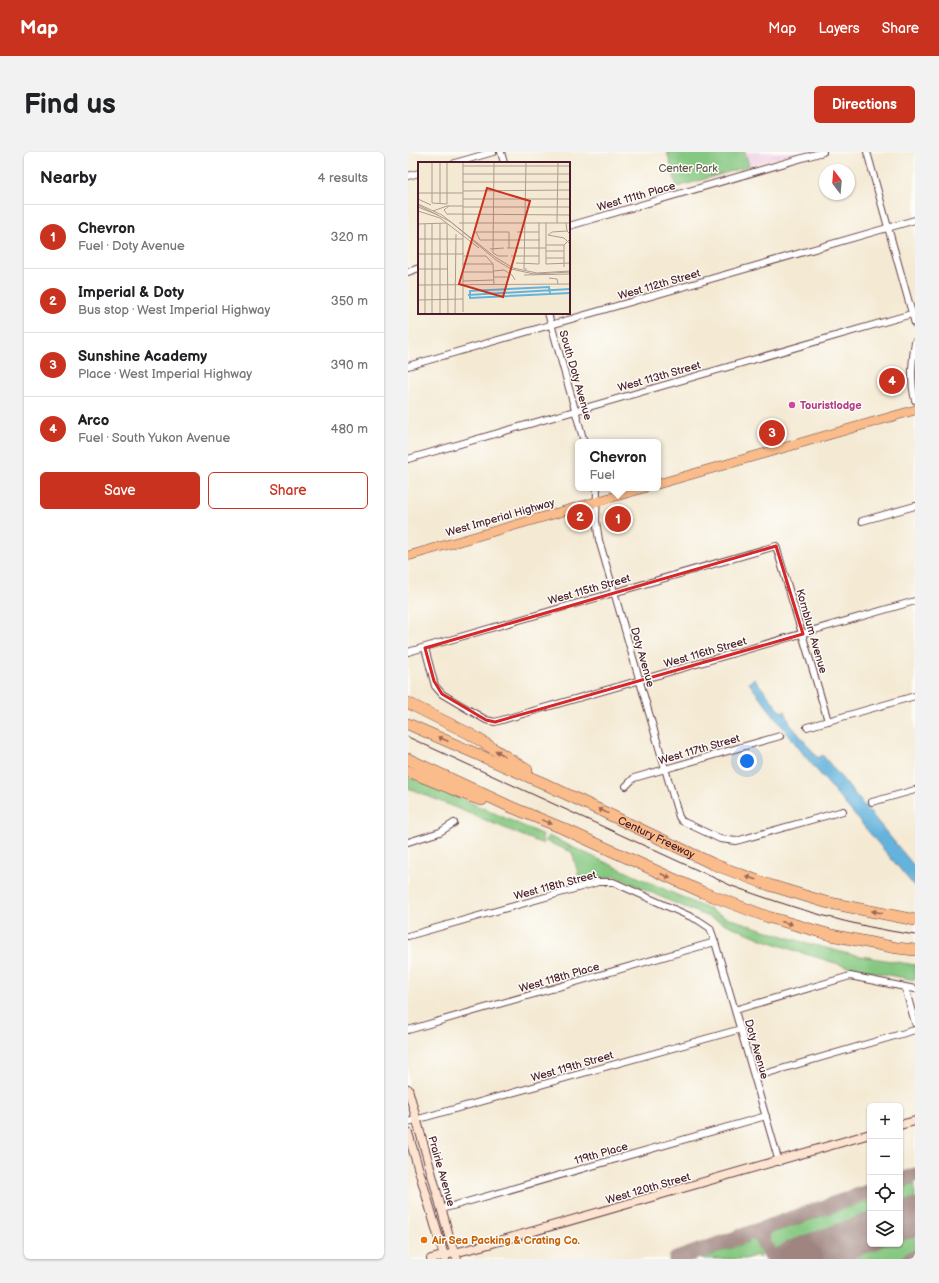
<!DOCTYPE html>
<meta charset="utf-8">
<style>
:root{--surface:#fff;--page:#f2f2f2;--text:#202124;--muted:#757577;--line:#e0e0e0;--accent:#c8321e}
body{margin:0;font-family:"Balsamiq Sans",sans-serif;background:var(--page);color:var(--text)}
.controls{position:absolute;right:12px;bottom:12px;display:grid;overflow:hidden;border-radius:6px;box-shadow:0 1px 3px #0004}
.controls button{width:36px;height:36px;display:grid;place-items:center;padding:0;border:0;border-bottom:1px solid var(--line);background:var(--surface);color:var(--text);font:20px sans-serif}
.compass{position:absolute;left:411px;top:12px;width:36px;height:36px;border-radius:50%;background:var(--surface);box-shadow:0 1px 3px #0004;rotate:344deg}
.you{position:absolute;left:339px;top:609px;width:14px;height:14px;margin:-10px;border:3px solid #fff;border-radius:50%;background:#1a73e8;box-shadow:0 0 0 6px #1a73e833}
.badge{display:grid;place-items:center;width:26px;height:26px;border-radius:50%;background:var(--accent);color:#fff;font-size:13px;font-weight:700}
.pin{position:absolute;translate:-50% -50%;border:2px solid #fff;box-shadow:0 1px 4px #0006}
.popup{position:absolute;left:167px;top:287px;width:86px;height:52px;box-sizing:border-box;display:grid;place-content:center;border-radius:6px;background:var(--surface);filter:drop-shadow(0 1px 3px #0005);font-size:13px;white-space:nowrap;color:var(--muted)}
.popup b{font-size:15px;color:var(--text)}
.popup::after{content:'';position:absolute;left:50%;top:100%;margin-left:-8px;border:8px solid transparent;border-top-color:var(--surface)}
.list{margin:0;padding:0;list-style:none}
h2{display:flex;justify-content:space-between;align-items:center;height:52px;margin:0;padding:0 16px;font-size:17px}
h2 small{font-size:13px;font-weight:400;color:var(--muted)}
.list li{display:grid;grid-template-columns:26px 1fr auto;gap:12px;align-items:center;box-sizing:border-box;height:64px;padding:0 16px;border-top:1px solid var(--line)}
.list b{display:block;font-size:15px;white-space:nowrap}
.list p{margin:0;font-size:13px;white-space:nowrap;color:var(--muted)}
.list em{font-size:13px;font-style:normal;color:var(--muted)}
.actions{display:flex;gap:8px;padding:12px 16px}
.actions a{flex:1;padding:9px 0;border:1px solid var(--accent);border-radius:6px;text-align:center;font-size:14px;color:var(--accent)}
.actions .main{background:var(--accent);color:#fff}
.icon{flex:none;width:22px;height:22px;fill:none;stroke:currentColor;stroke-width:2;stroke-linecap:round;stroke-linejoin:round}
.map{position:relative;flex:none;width:507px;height:1107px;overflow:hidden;border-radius:6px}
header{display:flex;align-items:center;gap:24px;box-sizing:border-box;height:56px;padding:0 20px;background:var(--accent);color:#fff}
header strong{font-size:19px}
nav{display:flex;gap:22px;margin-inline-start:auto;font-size:14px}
.intro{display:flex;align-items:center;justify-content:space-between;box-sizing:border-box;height:96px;padding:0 24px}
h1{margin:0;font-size:28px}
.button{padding:10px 18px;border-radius:6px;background:var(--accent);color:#fff;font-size:14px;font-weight:700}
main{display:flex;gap:24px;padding:0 24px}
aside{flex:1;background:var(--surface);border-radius:6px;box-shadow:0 1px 3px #0004}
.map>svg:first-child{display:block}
</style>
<header>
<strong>Map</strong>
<nav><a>Map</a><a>Layers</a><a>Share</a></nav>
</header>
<div class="intro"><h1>Find us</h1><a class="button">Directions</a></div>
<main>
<aside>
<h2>Nearby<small>4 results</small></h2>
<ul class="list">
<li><span class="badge">1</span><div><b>Chevron</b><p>Fuel · Doty Avenue</p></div><em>320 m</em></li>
<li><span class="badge">2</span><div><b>Imperial &amp; Doty</b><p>Bus stop · West Imperial Highway</p></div><em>350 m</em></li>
<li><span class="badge">3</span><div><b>Sunshine Academy</b><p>Place · West Imperial Highway</p></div><em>390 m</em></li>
<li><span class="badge">4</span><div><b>Arco</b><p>Fuel · South Yukon Avenue</p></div><em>480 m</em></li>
</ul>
<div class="actions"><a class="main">Save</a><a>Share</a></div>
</aside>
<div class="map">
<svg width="507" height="1107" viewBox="0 0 507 1107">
<rect width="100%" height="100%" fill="#fdfcf7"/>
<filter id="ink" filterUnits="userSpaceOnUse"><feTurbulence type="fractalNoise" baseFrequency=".025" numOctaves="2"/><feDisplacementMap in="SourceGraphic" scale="8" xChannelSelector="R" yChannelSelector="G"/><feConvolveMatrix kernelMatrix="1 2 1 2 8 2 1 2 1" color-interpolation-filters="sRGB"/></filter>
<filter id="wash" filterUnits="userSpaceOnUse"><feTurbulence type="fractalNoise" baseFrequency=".012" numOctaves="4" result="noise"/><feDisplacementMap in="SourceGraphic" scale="16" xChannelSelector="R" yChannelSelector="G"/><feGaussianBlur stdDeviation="0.9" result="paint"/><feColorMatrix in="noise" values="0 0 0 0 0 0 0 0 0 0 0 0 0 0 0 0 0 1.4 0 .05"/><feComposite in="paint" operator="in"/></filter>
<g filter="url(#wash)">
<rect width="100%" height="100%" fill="#f4ead4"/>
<!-- built -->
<path fill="#f1d0e4" d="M337 0H392L341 14Z"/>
<!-- green -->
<g fill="#86c881" stroke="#687456">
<path d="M259 0H337L341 14 269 35Z"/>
<path d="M0 625 55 647 135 683 134 687 135 692 0 636Z"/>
<path d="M140 684 315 764 350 776 391 789 441 802 507 813V828L444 816 391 800 354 787 262 749 207 724 173 732 164 700 137 689V688Z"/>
<path d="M507 1032V1048L492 1053V1037Z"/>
<path d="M462 1048V1064L369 1096 370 1099C362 1099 361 1090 361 1084L363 1080 367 1079V1080Z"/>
<path d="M507 1082V1100L487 1107H435L479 1092H492V1088Z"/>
<path d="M346 1087H348C352 1090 355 1097 354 1103L351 1106 349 1103 337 1107H292L341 1090V1088Z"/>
</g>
<!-- water -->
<path fill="#63b3dd" stroke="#566984" d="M346 526 373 560 377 559 382 572 410 606 415 603 417 606 507 715V735L397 604 341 531Z"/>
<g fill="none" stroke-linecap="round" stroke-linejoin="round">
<!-- taxiway -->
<g stroke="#9f8480" stroke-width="15">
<path d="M492 1029 507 1023"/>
<path d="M359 1075 355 1078C352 1088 360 1103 369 1107"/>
<path d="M268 1107 462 1039"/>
<path d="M502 1107 507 1105"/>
</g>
<!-- runway -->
<g stroke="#9f8480" stroke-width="38">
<path d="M492 1070 507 1065"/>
<path d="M386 1107 462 1080"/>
</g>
</g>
</g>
<g filter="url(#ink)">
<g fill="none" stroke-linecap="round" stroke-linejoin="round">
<defs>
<g id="street">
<path d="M93 0 96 11"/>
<path d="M459 0 507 172"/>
<path d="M47 11 85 0"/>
<path d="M0 24 11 21"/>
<path d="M161 74 415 0"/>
<path d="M0 120 11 116"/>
<path d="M140 161 176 290"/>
<path d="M507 190C504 210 502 228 507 248"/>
<path d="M0 214 507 68"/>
<path d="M0 307 507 161"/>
<path d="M189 336 188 369 191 388 271 665 274 669 312 687 328 689 435 659"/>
<path d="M454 369 507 354"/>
<path d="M17 496 27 534 34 542 78 568 87 570 507 449"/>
<path d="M0 500 368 394 420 569"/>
<path d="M399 575 507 544"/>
<path d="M218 634 226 626 372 584"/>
<path d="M464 650 507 638"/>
<path d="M0 690 32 680 46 671"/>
<path d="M0 784 173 735 190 730H205L290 768 302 776 307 790 371 1010"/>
<path d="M497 835 507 871"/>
<path d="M327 858 442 824 507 837"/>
<path d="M0 878 307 790"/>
<path d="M346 925 507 878"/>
<path d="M0 970 333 877"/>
<path d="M34 1057 358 964"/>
</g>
<g id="secondary">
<path d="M0 937 43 1091 49 1107"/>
<path d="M492 973 507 969"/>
<path d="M0 981 37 1107"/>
<path d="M23 1107 81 1092 462 982"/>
</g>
<g id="primary">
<path d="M250 332 507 258"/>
<path d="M0 404 236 336"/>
</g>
<g id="highway">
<path d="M0 551 62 582 119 618"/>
<path id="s1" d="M0 572 135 631 305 712 361 733 417 750 507 768"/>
<path d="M0 607 103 655 154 676 294 740 360 765 423 783 489 796 507 798"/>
<path d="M0 619 64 645 74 648"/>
</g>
</defs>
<!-- street casing -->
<use href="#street" stroke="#643d44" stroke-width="8"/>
<!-- secondary casing -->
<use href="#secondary" stroke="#643d44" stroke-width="10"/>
<!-- primary casing -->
<use href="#primary" stroke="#643d44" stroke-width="10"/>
<!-- highway casing -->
<use href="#highway" stroke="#643d44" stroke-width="12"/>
<!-- street -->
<use href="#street" stroke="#fff" stroke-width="6"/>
<!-- secondary -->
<use href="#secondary" stroke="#fde4d0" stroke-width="8"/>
<!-- primary -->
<use href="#primary" stroke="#f9bc8a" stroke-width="9"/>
<!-- highway -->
<use href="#highway" stroke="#f9bc8a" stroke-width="11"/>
<!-- tram -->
<path stroke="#4a1f2b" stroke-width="1" d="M0 585 324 734C384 756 444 774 507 783"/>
</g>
<!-- one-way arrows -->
<defs><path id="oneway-solid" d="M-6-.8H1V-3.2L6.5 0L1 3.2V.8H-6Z"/></defs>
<g fill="#996656">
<use href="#oneway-solid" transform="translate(35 587) rotate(-156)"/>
<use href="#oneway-solid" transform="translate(92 601) rotate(-149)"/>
<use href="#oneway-solid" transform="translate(195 659) rotate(-154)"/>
<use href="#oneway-solid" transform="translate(139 670) rotate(22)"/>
<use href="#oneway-solid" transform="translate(258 724) rotate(25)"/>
<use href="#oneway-solid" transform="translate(343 726) rotate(-160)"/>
<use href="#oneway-solid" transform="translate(469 760) rotate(-169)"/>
<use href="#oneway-solid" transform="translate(379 771) rotate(15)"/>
</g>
</g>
<!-- marked area -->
<path fill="none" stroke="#d62828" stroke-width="3" stroke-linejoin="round" d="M368 394 395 482 87 570 78 568 34 542 26 529 17 496Z"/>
<!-- markers -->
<circle fill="#d1479c" stroke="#fdfcf7" stroke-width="1.5" cx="384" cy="253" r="4"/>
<circle fill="#e8710a" stroke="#fdfcf7" stroke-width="1.5" cx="16" cy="1088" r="4"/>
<g text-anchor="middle" stroke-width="3" stroke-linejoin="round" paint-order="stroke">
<!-- park labels -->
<g font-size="11" fill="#5f5a49" stroke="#fdfcf7">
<text x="280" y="20">Center Park</text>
</g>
<!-- street labels -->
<g font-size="11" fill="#4a1f2b" stroke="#fdfcf7">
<text transform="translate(228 44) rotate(-16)" y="4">West 111th Place</text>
<text transform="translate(251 132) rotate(-16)" y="4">West 112th Street</text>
<text transform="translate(168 223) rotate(74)" y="4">South Doty Avenue</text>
<text transform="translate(251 224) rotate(-16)" y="4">West 113th Street</text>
<text transform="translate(92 365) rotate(-16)" y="4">West Imperial Highway</text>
<text transform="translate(181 437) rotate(-16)" y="4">West 115th Street</text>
<text transform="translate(404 479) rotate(74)" y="4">Kornblum Avenue</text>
<text transform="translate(297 500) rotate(-16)" y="4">West 116th Street</text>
<text transform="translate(235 505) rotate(74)" y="4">Doty Avenue</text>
<text transform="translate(291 597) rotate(-16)" y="4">West 117th Street</text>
<text dy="4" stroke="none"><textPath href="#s1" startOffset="273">Century Freeway</textPath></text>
<text transform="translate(147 733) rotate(-15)" y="4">West 118th Street</text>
<text transform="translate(151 825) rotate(-16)" y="4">West 118th Place</text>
<text transform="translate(349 897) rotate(74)" y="4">Doty Avenue</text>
<text transform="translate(164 914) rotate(-16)" y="4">West 119th Street</text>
<text transform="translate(193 1001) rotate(-16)" y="4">119th Place</text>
<text transform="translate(34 1019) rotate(74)" y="4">Prairie Avenue</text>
<text transform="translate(240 1036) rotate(-16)" y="4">West 120th Street</text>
</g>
<!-- hotel labels -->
<g font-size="11" font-weight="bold" fill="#b23c85" stroke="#fdfcf7" text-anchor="start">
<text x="392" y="257">Touristlodge</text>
</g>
<!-- food labels -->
<g font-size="11" font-weight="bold" fill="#c56008" stroke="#fdfcf7" text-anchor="start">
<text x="24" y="1092">Air Sea Packing &amp; Crating Co.</text>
</g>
</g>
<!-- overview -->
<g transform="translate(10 10)">
<rect width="152" height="152" fill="#f4ead4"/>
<path fill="none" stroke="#63b3dd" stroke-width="2" d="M51 129 131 125 132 132M52 129V136L152 131M50 133 152 127"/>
<path fill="none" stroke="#b09990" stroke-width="1" d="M0 0H29M14 0V41L29 42V0M22 0V42M45 0V92M76 0 75 91 80 94H90M108 0 106 107H109M45 4H152M45 12H152M45 20H152M45 29 152 28M0 31H45M0 37 13 43M45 37H152M0 42 24 53 77 95 95 106 119 111 152 109M0 43 33 60 78 98 93 107 116 112 152 110M0 45 20 53M45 45H152M0 49 22 56 61 86M15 49 29 44H45M30 52 152 53M30 53 26 48 31 44M22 61V152M41 61H152M128 61V102L152 101M139 61 140 0M148 61 149 69 152 72M0 62 29 61M7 62V152M29 62 30 152M55 70H91V86M58 70 62 78H122M99 70H121M130 73 146 76 152 82M130 73 134 70 149 69M0 77H45M128 83H146M0 84V111M89 86H128M72 87 86 86M128 89H146M0 92H45M45 94H68L75 102M93 94H121M128 96H146M98 101 121 102V61M44 102H75M75 102 76 123M146 105V83L152 77M0 107H30M76 109 86 108 94 113 97 118M44 110H76M106 113 152 112M76 115H91M131 116 139 117 140 122M45 119 76 118M0 123 152 122M0 138 45 137M45 150V91M14 152V62M37 152 38 72"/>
<path fill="#c8321e" fill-opacity="0.15" stroke="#c8321e" stroke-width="2" d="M69 26 112 39 85 135 41 122Z"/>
<rect width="152" height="152" fill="none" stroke="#4a1f2b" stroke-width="2"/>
</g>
</svg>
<div class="controls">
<button>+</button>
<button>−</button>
<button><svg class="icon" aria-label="locate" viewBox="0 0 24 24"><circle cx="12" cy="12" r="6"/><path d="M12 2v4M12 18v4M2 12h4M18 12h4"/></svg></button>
<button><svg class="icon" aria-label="layers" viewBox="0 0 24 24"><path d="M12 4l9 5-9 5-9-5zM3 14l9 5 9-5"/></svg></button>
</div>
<svg class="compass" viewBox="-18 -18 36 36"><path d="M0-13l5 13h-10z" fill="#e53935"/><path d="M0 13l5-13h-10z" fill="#757577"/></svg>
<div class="you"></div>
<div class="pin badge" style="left:210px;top:367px">1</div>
<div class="popup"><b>Chevron</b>Fuel</div>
<div class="pin badge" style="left:172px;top:365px">2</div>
<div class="pin badge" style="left:364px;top:281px">3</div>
<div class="pin badge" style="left:484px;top:229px">4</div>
</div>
</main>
